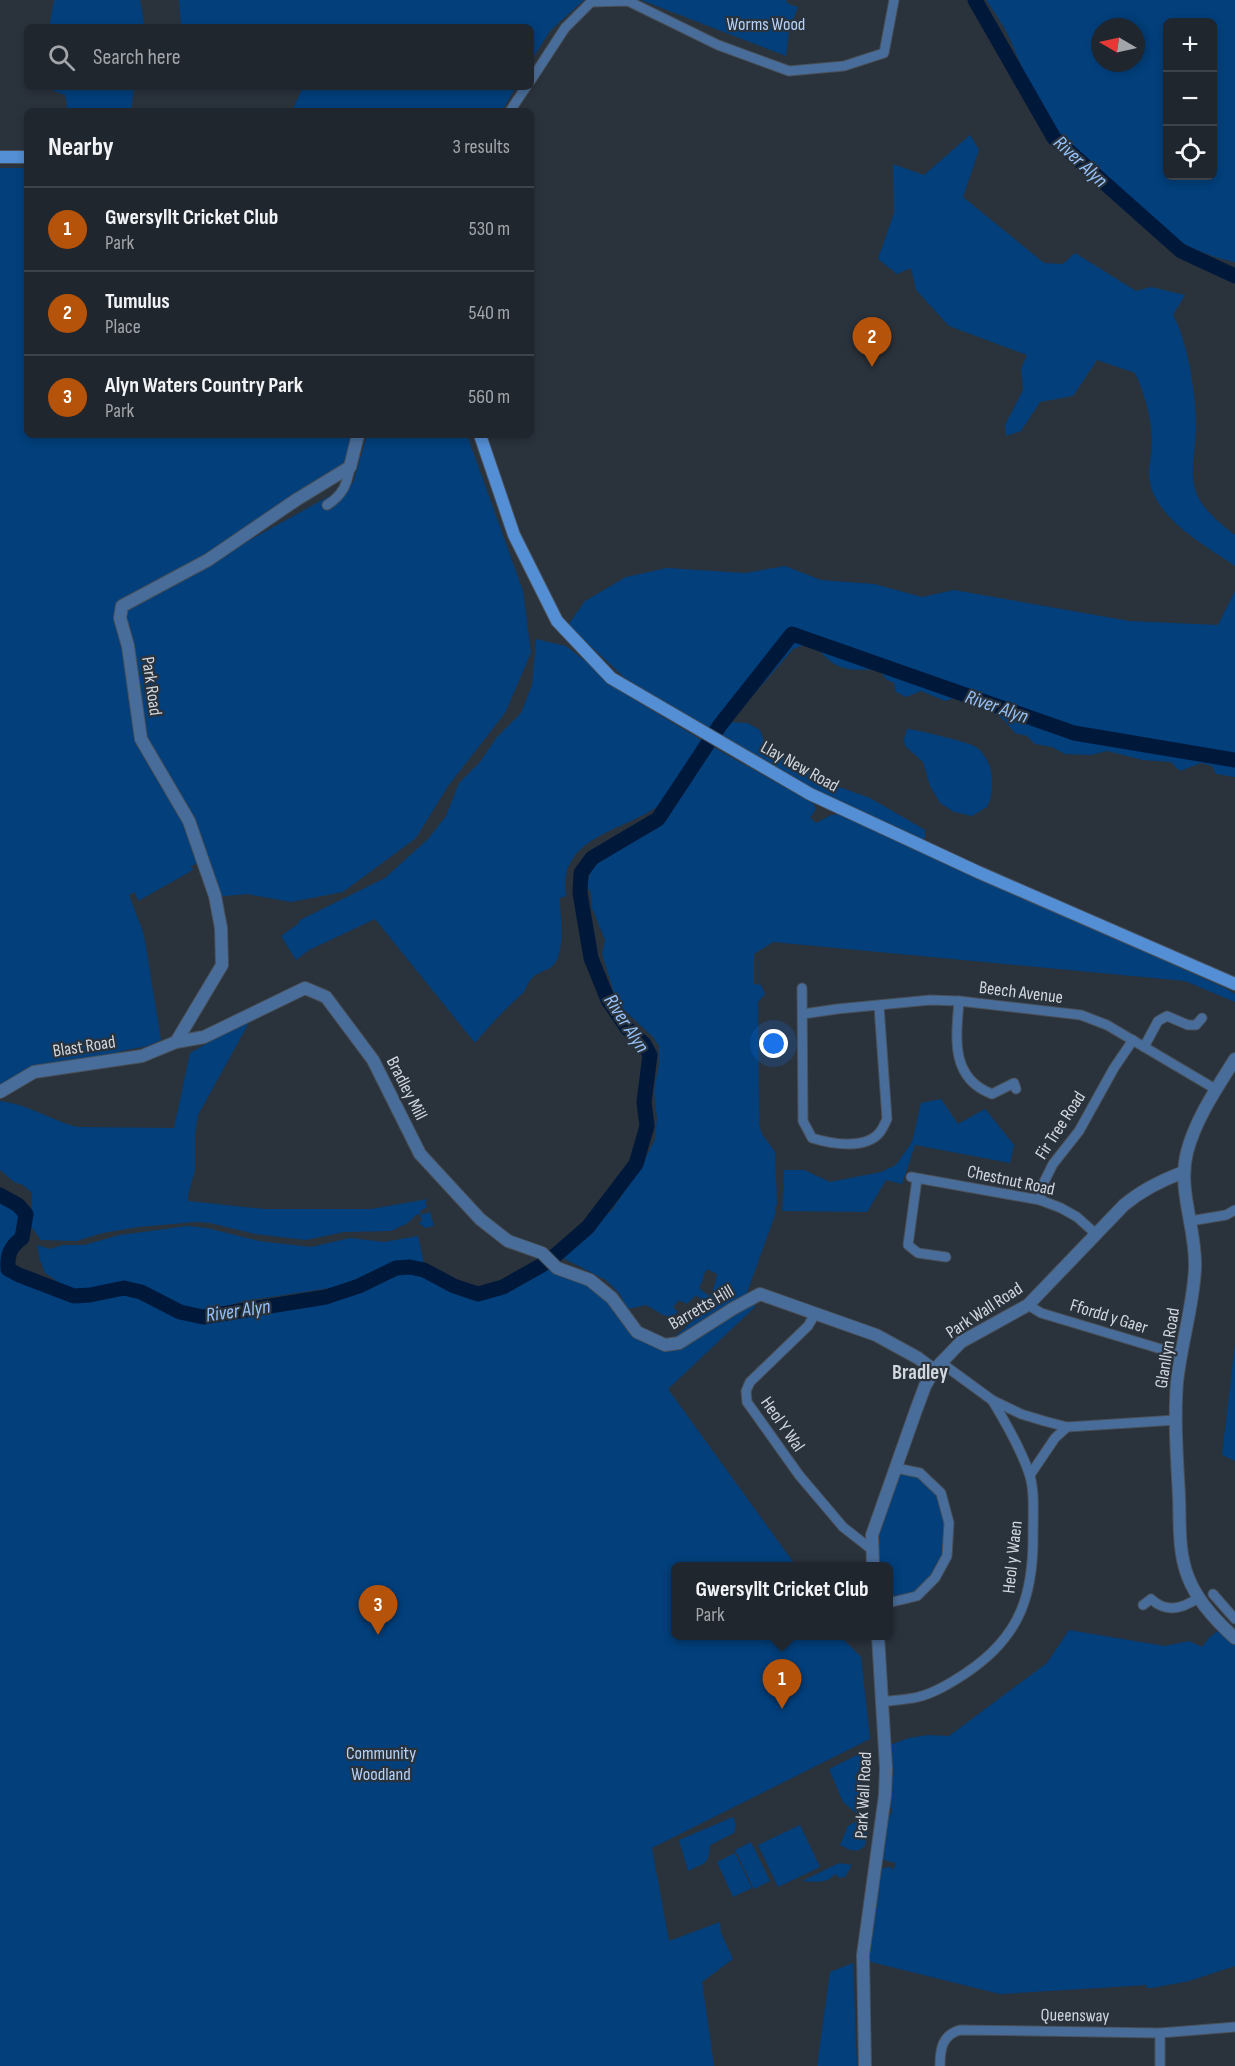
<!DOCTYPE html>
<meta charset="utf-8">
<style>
:root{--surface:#20262d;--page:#282e35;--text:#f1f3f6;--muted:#a2a5aa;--line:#3d4349;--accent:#b45309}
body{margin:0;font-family:"Sofia Sans Condensed",sans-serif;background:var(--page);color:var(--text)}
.controls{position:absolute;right:18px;top:18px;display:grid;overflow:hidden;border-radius:9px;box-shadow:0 3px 9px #0003}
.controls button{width:54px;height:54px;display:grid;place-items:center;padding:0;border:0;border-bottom:2px solid var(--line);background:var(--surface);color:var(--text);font:30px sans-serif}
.compass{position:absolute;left:1091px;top:18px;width:54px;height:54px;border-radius:50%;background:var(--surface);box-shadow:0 3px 9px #0003;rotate:279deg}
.you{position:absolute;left:774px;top:1044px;width:21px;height:21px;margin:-15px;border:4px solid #fff;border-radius:50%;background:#1a73e8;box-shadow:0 0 0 9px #1a73e833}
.badge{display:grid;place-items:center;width:39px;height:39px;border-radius:50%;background:var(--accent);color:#fff;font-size:20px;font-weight:700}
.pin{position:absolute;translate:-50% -50px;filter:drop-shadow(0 2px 3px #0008)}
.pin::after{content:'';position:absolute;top:32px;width:21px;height:18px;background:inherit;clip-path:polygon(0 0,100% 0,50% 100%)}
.popup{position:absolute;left:671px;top:1562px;width:222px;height:78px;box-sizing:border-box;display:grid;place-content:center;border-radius:9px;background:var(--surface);filter:drop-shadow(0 2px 4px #0005);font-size:20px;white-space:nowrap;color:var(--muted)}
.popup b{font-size:22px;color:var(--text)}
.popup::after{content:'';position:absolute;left:50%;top:100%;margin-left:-12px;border:12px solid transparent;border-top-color:var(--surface)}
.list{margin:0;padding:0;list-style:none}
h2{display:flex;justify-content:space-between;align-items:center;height:78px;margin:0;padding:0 24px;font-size:26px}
h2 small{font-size:20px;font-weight:400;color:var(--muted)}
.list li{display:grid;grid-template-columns:39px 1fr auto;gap:18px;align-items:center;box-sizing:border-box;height:84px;padding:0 24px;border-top:2px solid var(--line)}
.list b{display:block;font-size:22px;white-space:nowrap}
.list p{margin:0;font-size:20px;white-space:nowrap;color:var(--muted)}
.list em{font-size:20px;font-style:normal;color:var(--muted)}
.icon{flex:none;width:33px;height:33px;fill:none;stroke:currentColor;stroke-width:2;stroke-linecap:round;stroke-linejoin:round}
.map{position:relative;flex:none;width:1235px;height:2066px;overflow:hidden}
.search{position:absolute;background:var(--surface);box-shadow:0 3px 9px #0003;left:24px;top:24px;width:510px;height:66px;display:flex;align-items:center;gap:15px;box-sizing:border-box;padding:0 21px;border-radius:9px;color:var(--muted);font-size:22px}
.panel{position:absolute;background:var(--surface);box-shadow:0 3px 9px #0003;left:24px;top:108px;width:510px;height:330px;border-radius:9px}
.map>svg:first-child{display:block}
</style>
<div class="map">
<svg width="1235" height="2066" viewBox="0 0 1235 2066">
<rect width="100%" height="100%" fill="#2a323c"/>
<!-- green -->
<g fill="#023f7b" fill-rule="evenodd">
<path d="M54 0H140L145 27H49Z"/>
<path d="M179 0H584L550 31 531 61V27H181Z"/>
<path d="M641 0H786L788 4 798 7 789 30 786 56Z"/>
<path d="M986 0H1235V262C1165 249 1089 180 1050 121 1032 95 1021 64 1008 35 1002 23 994 12 986 0ZM1168 22H1212V176H1168ZM1100 27H1136V63H1100Z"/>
<path d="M44 87H134L131 111H65L67 105 65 95Z"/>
<path d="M303 87H516L502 111H292Z"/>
<path d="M970 135 979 150 963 197 1044 263 1063 264 1075 253 1136 291 1151 287 1185 295 1173 315C1188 342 1196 395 1196 427 1196 450 1188 473 1197 495 1205 512 1221 524 1235 535V566C1206 546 1158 520 1150 483 1147 470 1152 454 1152 441 1151 417 1145 394 1135 373L1097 360 1073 396 1040 402 1021 431 1006 436 1005 425 1023 390 1021 369 1027 355 949 326 916 290 911 268 897 274 878 259 894 213 893 164 924 175Z"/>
<path d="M0 168H27V435H354L346 464 125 609 353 483 367 435H467L523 591 531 653 505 713 448 786 416 838 343 892 291 902 247 894 213 897 200 862 191 866 193 870 138 901 135 892 129 895 144 935 161 1040 148 1046 126 1050 8 1081 0 1085Z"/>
<path d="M785 566 821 580 874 584 922 597 954 590 1129 621 1218 625 1235 591V777L1216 774 1212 766 1201 763 1180 771 1171 762 1143 760 1107 751 1091 755 1065 754 1052 747 1035 744 1027 736 1015 733 1005 721 982 704 961 696 945 701 921 691 906 697 896 692 894 683 887 680 879 670C866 668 854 672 841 667 819 659 820 637 793 649L730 722 747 723 760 730 766 747 788 757 817 779 870 798 925 830V838L920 841 816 792 708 731 625 678 568 625 585 601 626 577 667 568 745 573Z"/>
<path d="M536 639 566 646 635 700 703 741C690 762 679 791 658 806 622 832 557 837 566 896L560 898C560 916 564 937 559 954 554 972 544 968 533 977 528 981 527 988 523 993 505 1009 491 1024 475 1043L375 919 309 950 296 960 281 936 298 924 300 920 385 878 428 839 446 816 459 783 480 762 497 737 521 713 532 685Z"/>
<path d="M907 729C917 730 969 742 976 747 994 760 996 789 987 807L972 816 954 812 940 803 930 786 923 762 905 746 904 739Z"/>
<path d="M713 747 813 803 816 809 810 818 816 823 831 815 841 814 1227 989 1235 994V1002L1185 981 773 942 754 954V984L761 985 765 994 758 1002 759 1125 762 1134 775 1152 777 1204 775 1208 776 1212 744 1301 679 1341 671 1340C694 1321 712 1304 717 1274L707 1269C703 1275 703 1281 699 1288L709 1296 704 1302 696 1295 687 1304 679 1300 673 1307 678 1312 671 1317 663 1315 646 1305 628 1309 619 1293 606 1280 561 1257 612 1210 644 1162 655 1139 657 1118 654 1092 659 1064V1046L653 1037 623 1009 615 996 602 954 605 940 592 908 590 890 586 888 592 866 608 854 629 842 633 837 665 818Z"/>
<path d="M251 1019 198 1115 195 1134V1170L188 1195V1201L264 1209H371L428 1199 425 1202 427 1207 420 1211 421 1215 430 1212 434 1226 424 1228 423 1225H420L419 1222 422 1221 420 1214 416 1215 408 1223 391 1231 344 1232 306 1240 255 1234 210 1223 195 1222 138 1227 103 1233 76 1241 41 1240 32 1228V1193L23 1185 14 1182 0 1170V1101C27 1104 51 1120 77 1127L174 1128 190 1053Z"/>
<path d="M941 1099 958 1124 985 1109 1014 1145 1010 1163 915 1145 902 1184 886 1180 867 1212 782 1211 784 1170H804L830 1182 881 1172 896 1165 912 1142 921 1103Z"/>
<path d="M0 1195 18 1205 26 1214 22 1238C10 1247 7 1255 9 1269L74 1296 92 1295 124 1288 141 1292 180 1312 203 1317 326 1297 359 1286 396 1268 410 1267 424 1270 454 1286 478 1294 503 1287 549 1261 589 1282 664 1351 752 1301 755 1307 668 1389 796 1566H676V1636H840L861 1657 870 1739 652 1848 669 1941 720 1922 721 1933 733 1959 702 1982 714 2066H0Z"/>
<path d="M187 1226 207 1228 259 1241 311 1247 350 1238 384 1242 418 1236 424 1264 407 1262 395 1263 375 1270 342 1286 244 1301 212 1310 181 1307 164 1297 127 1283H116L80 1290 66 1287 45 1273 40 1260 37 1245 50 1249 63 1245H84L120 1235Z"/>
<path d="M1235 1344V1461L1222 1455Z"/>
<path d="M896 1468 920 1473 941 1493 949 1523 947 1556 917 1596 889 1603 888 1566H873L871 1549Z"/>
<path d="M1069 1630 1165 1646 1189 1641 1202 1647 1210 1637 1219 1630 1235 1642V1966L1189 1981 1152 1988H1146L1147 1985 1000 1994 867 1961 880 1869 890 1867 893 1870 896 1863 884 1860 882 1857 885 1817 889 1816 892 1812V1809L886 1804 887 1746 909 1738 928 1735 949 1736 1047 1663Z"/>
<path d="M863 1752 862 1764 855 1777 865 1786 867 1794C861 1800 861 1807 856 1813L843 1802 829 1769Z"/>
<path d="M733 1817 736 1825 734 1833 710 1845C708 1866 706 1862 688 1871L679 1840Z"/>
<path d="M855 1822 863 1824 867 1830 865 1846C856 1854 850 1850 840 1845L848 1826Z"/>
<path d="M800 1825 820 1867 778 1887 758 1845Z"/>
<path d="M751 1842 770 1881 754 1889 735 1850Z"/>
<path d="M735 1853 752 1888 733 1897 717 1862Z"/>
<path d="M839 1863 852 1865 845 1877 839 1878 835 1874C827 1884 814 1882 802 1881Z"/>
<path d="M853 1963 857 2066H817L830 1972Z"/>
</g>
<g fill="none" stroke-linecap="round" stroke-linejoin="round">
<!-- river -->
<g stroke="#00193a" stroke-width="15">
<path d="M975 0 1054 138 1181 251 1235 276"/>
<path d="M0 1195 18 1205 26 1214 22 1238C10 1247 7 1255 8 1269L19 1275 74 1296 90 1295 124 1288 141 1292 180 1312 203 1317 326 1297 359 1286 396 1268 410 1267 424 1270 454 1286 478 1294 503 1287 549 1261 588 1227 636 1164 647 1126 644 1102 650 1055 644 1044 627 1028 608 1000 591 958 580 893 581 873 592 858 658 819 720 725 792 634 1074 733 1235 760"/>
</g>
<defs>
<g id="minor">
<path d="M531 80 565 28 591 2 628 1 718 45 789 71 844 66 884 53 894 0"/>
<path d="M510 111 526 87"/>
<path d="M327 505C343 495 347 484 350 467"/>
<path d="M802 988 803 1121 812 1138C831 1144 866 1150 880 1132 883 1128 885 1123 887 1119L879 1006"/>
<path d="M959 1001C956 1038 950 1078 992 1094L1014 1083 1016 1089"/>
<path d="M803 1014 837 1009 930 1000 959 1001 1081 1015 1107 1025 1217 1090"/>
<path d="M1144 1047 1158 1021 1167 1016 1188 1025H1196L1202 1018"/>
<path d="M911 1177 1040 1200 1061 1208 1077 1217 1096 1234"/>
<path d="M917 1179 908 1245 918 1253 946 1257"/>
<path d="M1040 1200 1044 1182 1053 1164 1079 1131 1114 1068 1133 1040"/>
<path d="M1190 1221 1226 1215 1235 1210"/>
<path d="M1028 1305 1041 1313 1181 1355"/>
<path d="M815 1314 808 1326 750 1382 746 1391 747 1402 799 1475 843 1527 871 1549"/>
<path d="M940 1362 992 1400 1021 1414 1044 1421 1067 1427 1176 1420"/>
<path d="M1030 1475 1055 1438 1067 1427"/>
<path d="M1213 1594 1235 1619"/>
<path d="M888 1603 917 1596 935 1578 947 1556 949 1523 941 1493 920 1473 896 1468"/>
<path d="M1143 1605 1151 1599C1166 1613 1182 1609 1198 1598"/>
<path d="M881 1702C893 1700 906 1700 918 1697 935 1693 952 1682 966 1673 1020 1637 1034 1595 1033 1532 1033 1513 1035 1491 1029 1473 1020 1447 1006 1423 992 1400"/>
<path d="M940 2066C940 2049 942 2035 960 2030L1160 2033 1235 2027"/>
<path d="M1160 2066V2033"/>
</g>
<g id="tertiary">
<path d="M176 1042 222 965 221 928 215 896 189 821 141 739 128 646 120 618 122 606 208 560 296 500 350 467 358 435"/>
<path d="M1235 1059C1217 1088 1196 1118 1187 1152 1177 1191 1197 1230 1195 1269 1193 1307 1181 1344 1177 1382 1174 1419 1177 1458 1179 1496 1180 1522 1178 1552 1188 1577 1197 1601 1216 1621 1235 1638"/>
<path d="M0 1092 34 1072 142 1056 176 1042 204 1037 305 988 326 997 373 1060 420 1154 480 1219 508 1241 542 1253 557 1268 590 1280 612 1298 637 1332 665 1345 679 1343 734 1308 760 1294 876 1335 918 1358 934 1370"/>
<path d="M873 1566 872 1535 915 1413 925 1386 934 1370 961 1342 1028 1305 1124 1205C1142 1190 1162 1180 1184 1172"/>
<path d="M865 2066 863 1955 885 1795 886 1768 878 1636"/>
</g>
<g id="secondary">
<path d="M0 157H27"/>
<path d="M480 435 514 535 557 621 611 678 810 794 978 872 1235 984"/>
</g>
</defs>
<!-- minor casing -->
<use href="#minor" stroke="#485059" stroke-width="11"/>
<!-- tertiary casing -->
<use href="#tertiary" stroke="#485059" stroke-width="14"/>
<!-- secondary casing -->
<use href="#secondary" stroke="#485059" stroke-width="14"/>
<!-- minor -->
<use href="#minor" stroke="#496d9a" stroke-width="9"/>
<!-- tertiary -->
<use href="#tertiary" stroke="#496d9a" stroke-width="12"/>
<!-- secondary -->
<use href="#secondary" stroke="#548ed5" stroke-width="12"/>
</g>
<g text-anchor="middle" stroke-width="4.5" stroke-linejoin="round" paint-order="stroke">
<!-- park labels -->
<g font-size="18" fill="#b5d2f7" stroke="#2a323c">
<text x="766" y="30">Worms Wood</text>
<text x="381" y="1759">Community<tspan x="381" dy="21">Woodland</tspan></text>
</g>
<!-- street labels -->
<g font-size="18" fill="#d2d7de" stroke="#2a323c">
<text transform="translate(152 686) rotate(82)" y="6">Park Road</text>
<text transform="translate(800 766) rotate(29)" y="6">Llay New Road</text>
<text transform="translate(1021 992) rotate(7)" y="6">Beech Avenue</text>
<text transform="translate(84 1046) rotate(-9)" y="6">Blast Road</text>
<text transform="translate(407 1088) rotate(63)" y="6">Bradley Mill</text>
<text transform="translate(1060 1125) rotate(-57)" y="6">Fir Tree Road</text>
<text transform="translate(1011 1180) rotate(12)" y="6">Chestnut Road</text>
<text transform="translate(701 1307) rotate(-30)" y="6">Barretts Hill</text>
<text transform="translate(984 1310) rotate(-33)" y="6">Park Wall Road</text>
<text transform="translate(1109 1316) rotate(17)" y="6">Ffordd y Gaer</text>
<text transform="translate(1167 1348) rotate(-81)" y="6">Glanllyn Road</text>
<text transform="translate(783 1424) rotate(55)" y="6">Heol Y Wal</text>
<text transform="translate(1012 1557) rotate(-84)" y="6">Heol y Waen</text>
<text transform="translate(863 1795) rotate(-87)" y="6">Park Wall Road</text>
<text transform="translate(1075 2015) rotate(1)" y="6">Queensway</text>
</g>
<!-- water labels -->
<g font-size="20" font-style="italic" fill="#96c2f8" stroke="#2a323c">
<text transform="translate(1081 161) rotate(43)" y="7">River Alyn</text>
<text transform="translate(997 706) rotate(19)" y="7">River Alyn</text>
<text transform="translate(627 1023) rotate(57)" y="7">River Alyn</text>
<text transform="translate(238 1310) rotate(-8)" y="7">River Alyn</text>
</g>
<!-- quarter labels -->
<g font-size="21" font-weight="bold" fill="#d2d7de" stroke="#2a323c">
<text x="920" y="1379">Bradley</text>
</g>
</g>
</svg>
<div class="controls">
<button>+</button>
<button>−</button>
<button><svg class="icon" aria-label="locate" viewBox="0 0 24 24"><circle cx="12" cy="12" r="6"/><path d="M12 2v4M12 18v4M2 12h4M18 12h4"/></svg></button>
</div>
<svg class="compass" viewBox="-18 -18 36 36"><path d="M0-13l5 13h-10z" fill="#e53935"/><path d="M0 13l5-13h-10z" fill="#a2a5aa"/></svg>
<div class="you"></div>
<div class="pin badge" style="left:782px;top:1709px">1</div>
<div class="popup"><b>Gwersyllt Cricket Club</b>Park</div>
<div class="pin badge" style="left:872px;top:367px">2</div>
<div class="pin badge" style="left:378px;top:1635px">3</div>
<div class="search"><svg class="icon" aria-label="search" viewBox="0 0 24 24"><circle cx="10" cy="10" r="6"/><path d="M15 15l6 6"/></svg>Search here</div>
<section class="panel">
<h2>Nearby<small>3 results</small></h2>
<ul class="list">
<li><span class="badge">1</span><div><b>Gwersyllt Cricket Club</b><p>Park</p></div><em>530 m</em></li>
<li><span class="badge">2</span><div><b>Tumulus</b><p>Place</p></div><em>540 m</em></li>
<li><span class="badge">3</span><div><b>Alyn Waters Country Park</b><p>Park</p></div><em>560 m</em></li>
</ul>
</section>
</div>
